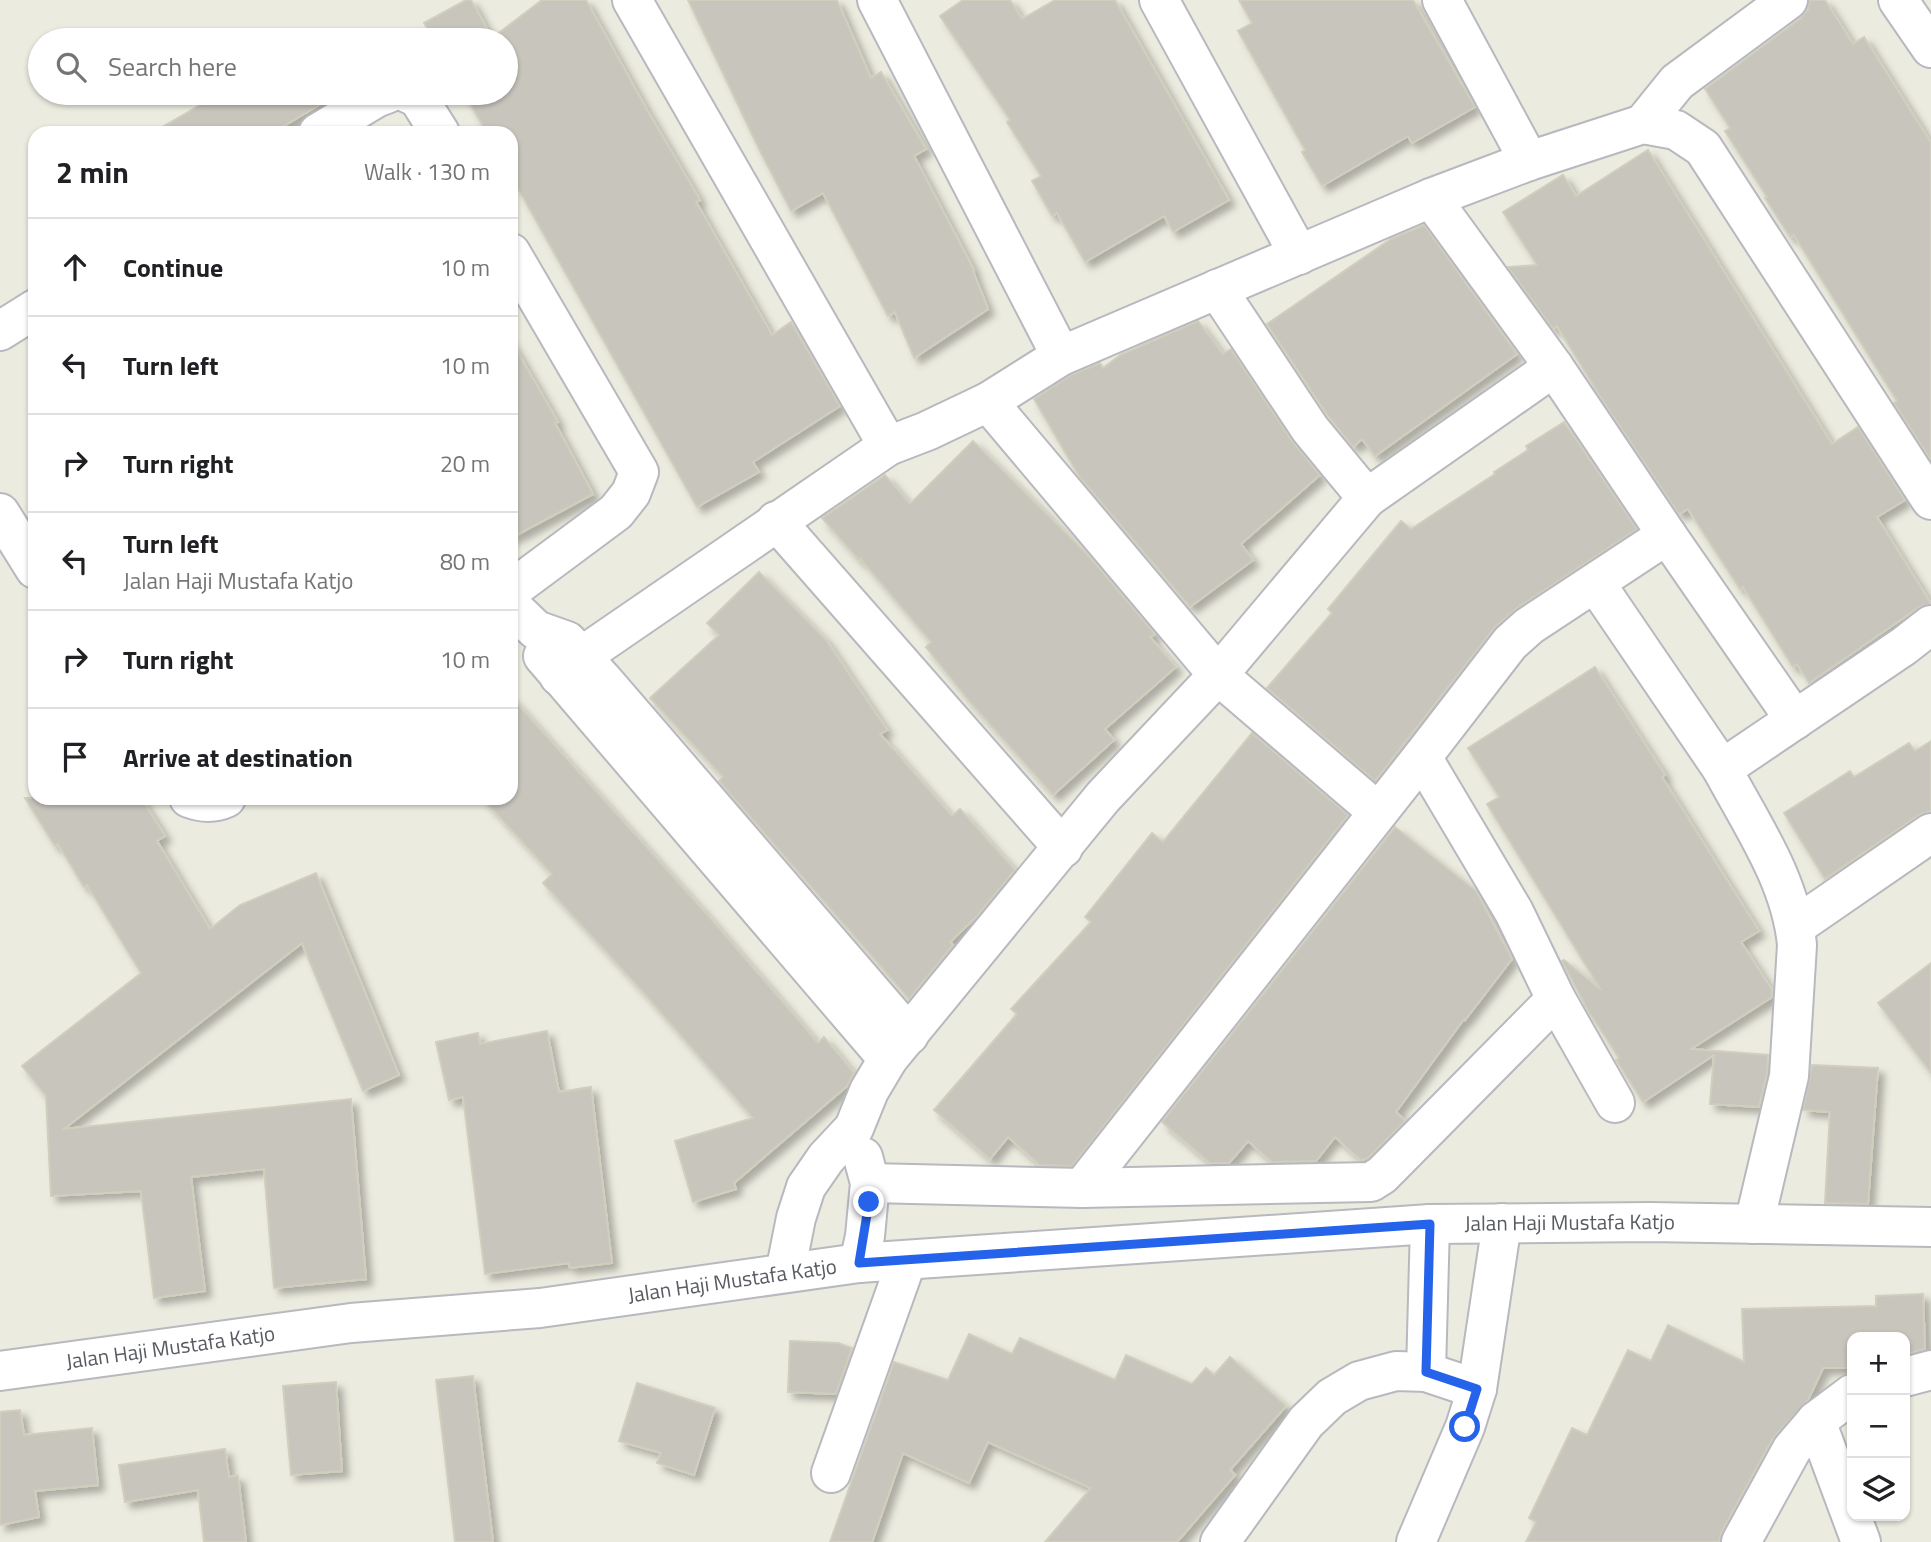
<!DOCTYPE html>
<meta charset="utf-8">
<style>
:root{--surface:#fff;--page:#f2f2f2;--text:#202124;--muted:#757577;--line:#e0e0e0}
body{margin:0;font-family:"Titillium Web",sans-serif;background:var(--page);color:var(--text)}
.controls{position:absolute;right:21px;bottom:21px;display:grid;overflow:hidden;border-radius:14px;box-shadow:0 2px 5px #0004}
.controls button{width:63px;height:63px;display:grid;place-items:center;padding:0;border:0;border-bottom:2px solid var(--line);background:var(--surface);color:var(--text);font:35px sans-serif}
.stop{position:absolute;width:21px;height:21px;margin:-16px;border:5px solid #2563eb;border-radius:50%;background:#fff}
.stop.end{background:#2563eb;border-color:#fff;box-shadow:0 2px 7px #0008}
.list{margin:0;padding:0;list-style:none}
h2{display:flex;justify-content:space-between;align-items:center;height:91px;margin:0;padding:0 28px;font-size:30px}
h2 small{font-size:23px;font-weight:400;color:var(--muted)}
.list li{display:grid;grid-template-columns:46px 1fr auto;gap:21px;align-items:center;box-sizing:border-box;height:98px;padding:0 28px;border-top:2px solid var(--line)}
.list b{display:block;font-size:26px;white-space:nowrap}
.list p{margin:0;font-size:23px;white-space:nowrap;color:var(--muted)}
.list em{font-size:23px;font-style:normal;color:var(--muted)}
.icon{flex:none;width:38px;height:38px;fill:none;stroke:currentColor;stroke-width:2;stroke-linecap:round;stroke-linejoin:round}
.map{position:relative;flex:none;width:1931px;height:1542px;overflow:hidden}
.search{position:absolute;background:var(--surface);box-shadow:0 2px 5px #0004;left:28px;top:28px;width:490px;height:77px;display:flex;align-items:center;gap:18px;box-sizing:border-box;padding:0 24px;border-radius:38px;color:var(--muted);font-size:26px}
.panel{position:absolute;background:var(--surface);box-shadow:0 2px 5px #0004;left:28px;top:126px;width:490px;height:679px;border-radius:21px}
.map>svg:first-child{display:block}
</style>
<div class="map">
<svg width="1931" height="1542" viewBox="0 0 1931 1542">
<defs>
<filter id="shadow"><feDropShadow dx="6" dy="6" stdDeviation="3.5" flood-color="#0004"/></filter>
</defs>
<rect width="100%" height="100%" fill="#ecebdf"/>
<!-- building -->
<g fill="#c7c5bc" stroke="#d1cebd" stroke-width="2" filter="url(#shadow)">
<path d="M466 0H471L492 38 542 0H586L647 110 700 200 696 202 772 335 791 322 840 406 753 462 759 472 697 507 511 176V133H487L464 93H506V40H434L424 23Z"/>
<path d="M688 0H837L871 78 881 72 926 149 914 156 974 270 973 271 988 309 914 358 895 312 888 316 823 193 791 211 759 149Z"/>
<path d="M963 0H1010L1022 19 1055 0H1115L1229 200 1173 232 1164 216 1085 262 1057 213 1052 216 1032 181 1041 176 1007 122 1010 120 940 16Z"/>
<path d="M1239 0H1413L1475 107 1412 143 1408 136 1322 186 1302 152 1305 150 1238 31 1252 23Z"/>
<path d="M1809 0H1825L1853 44 1864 37 1931 143V460L1894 403 1897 401 1794 235 1790 237 1765 198 1767 197 1725 131 1730 128 1705 89 1801 18 1808 9Z"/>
<path d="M221 93H339L272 133H152Z"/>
<path d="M1648 150 1832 444 1858 427 1905 500 1877 517 1931 604 1918 608 1809 683 1797 664 1793 667 1743 587 1740 589 1688 509 1679 514 1601 398 1557 326 1553 329 1508 267 1537 265 1503 212 1563 175 1576 196Z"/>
<path d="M1424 225 1517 354 1375 456 1362 439 1353 447 1328 416 1267 324 1391 239Z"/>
<path d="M1198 321 1223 354 1231 349 1292 441 1320 475 1241 544 1253 560 1190 607 1079 476 1034 399 1071 375 1100 363 1103 368 1120 355Z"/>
<path d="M511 341 558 422 555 423 593 494 511 538Z"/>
<path d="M1564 422 1637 529 1517 608 1495 627 1375 781 1267 688 1332 613 1328 609 1401 521 1411 529 1495 474 1494 472 1528 450 1526 446Z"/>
<path d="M973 441 1088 555 1155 634 1150 637 1176 667 1105 729 1114 740 1053 795 970 702 926 647 931 642 860 558 859 560 822 518 885 475 910 504Z"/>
<path d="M759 572 826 640 887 730 880 734 952 816 960 809 1015 870 977 916 950 942 953 945 909 999 719 781 723 777 650 698 719 635 707 623Z"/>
<path d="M1595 667 1665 775 1662 777 1759 931 1741 942 1772 990V997L1691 1049 1768 1055 1767 1073 1759 1107 1710 1104 1714 1055 1643 1102 1616 1060 1619 1058 1587 1009 1562 961 1564 960 1601 990 1487 804 1499 797 1468 748Z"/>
<path d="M511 697 710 918 818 1043 824 1037 854 1073 847 1086 734 1183 736 1189 693 1202 675 1141 753 1118 643 992 543 883 552 874 482 798H511Z"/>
<path d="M1252 733 1348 815 1072 1166 1040 1165 1008 1137 990 1159 934 1110 1017 1014 1011 1009 1091 922 1085 917 1152 833 1163 842Z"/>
<path d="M1931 741V811L1919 815 1825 879 1784 813 1850 771 1854 777 1909 743 1915 751Z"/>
<path d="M25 798H141L165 836 157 841 210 929 240 905 316 873 399 1075 363 1091 302 943 64 1129 351 1099 366 1279 274 1288 264 1169 191 1177 205 1291 154 1298 141 1191 51 1196 46 1096 22 1066 141 973 87 885 84 887 58 844 55 846Z"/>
<path d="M1395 827 1476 891 1512 959 1465 1020 1464 1019 1396 1112 1405 1121 1368 1158 1361 1160 1335 1137 1316 1161 1272 1162 1248 1141 1229 1163H1210L1162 1122Z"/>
<path d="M1931 963V1073L1878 1003Z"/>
<path d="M547 1031 559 1092 591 1087 612 1263 570 1268 569 1263 485 1274 463 1097 449 1100 436 1042 478 1033 480 1044Z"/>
<path d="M1812 1065 1878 1068 1868 1204 1825 1203 1830 1112 1803 1110Z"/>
<path d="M1923 1294 1925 1349 1905 1354V1337H1852V1368H1823L1808 1400 1773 1438 1722 1531 1719 1542H1526L1536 1522 1529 1518 1572 1428 1587 1435 1628 1350 1651 1361 1668 1325 1744 1362 1742 1309 1876 1306V1296Z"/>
<path d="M969 1334 1012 1354 1020 1338 1115 1380 1126 1355 1192 1384 1206 1368 1214 1375 1230 1357 1286 1406 1230 1470 1235 1475 1177 1542H1045L1091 1488 988 1442 969 1483 903 1453 872 1542H830L894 1362 948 1380Z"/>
<path d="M790 1341 838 1343 852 1348 836 1394 788 1392Z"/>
<path d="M473 1376 493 1542H455L436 1380Z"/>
<path d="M336 1382 342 1471 291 1475 283 1386Z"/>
<path d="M637 1383 715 1408 694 1475 657 1463 661 1453 619 1441Z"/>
<path d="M20 1410 24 1435 92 1428 98 1485 35 1491 39 1517 0 1525V1412Z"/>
<path d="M225 1449 229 1477 238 1476 246 1542H204L198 1490 125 1502 119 1465Z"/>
</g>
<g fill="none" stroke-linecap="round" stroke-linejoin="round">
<defs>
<g id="minor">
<path d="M632 0 888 446"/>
<path d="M1159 0 1299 255"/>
<path d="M1442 0 1529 161"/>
<path d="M1898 0 1931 48"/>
<path d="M407 93 418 98 440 133"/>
<path d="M1643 124 1677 82 1788 0"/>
<path d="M318 133 376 98 389 93"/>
<path d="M511 253 639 472 631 493 616 512 511 590"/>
<path d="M0 331 35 309"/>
<path d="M1061 356 1431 198 1529 161 1643 124 1676 130 1703 148 1931 500"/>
<path d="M988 402 1218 675 1378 812"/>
<path d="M1367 498 1554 367"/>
<path d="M0 513 35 569"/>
<path d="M776 521 1063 848"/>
<path d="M1667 535 1795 720"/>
<path d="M1596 584 1722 769"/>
<path d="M511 606 536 630 567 641 602 679 909 1035"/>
<path d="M543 656 888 1059"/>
<path d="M559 676 582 656 888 446 927 431 988 402 1061 356 877 0"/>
<path d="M1422 757 1510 643 1529 626 1667 535 1554 367 1431 198"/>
<path d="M189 798C202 803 213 804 226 798"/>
<path d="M1796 926 1931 833"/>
<path d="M870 1183 1082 1188 1371 1182 1382 1175 1556 999"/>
<path d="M1082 1188 1422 757 1514 912 1556 999 1615 1103"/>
<path d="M1754 1224 1789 1076 1797 945C1791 881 1752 825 1722 769L1904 646 1931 625"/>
<path d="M859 1263 865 1236 870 1183 863 1157"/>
<path d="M785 1273 796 1218 806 1187 826 1158 854 1128 869 1091 888 1059 1103 797 1218 675 1367 498 1310 429 1217 289"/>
<path id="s1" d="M0 1371 351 1323 540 1308 859 1263 1430 1224 1650 1222 1931 1227"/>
<path d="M1426 1372 1430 1224"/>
<path d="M1905 1377 1931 1370"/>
<path d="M1816 1421 1861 1542"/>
<path d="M831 1473 907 1260"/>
<path d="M1220 1542 1306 1422 1332 1397 1359 1381 1396 1371 1426 1372 1477 1389"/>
<path d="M1416 1542 1465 1427 1477 1389 1502 1223"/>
<path d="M1741 1542 1792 1449 1816 1421 1852 1394"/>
</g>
</defs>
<!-- minor casing -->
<use href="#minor" stroke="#b7b9bf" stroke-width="42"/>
<!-- minor -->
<use href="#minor" stroke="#fff" stroke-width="38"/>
</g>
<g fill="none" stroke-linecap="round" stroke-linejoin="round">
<!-- route -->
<path stroke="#2563eb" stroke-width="9" d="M869 1202 859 1263 1430 1224 1426 1372 1477 1389 1465 1427"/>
</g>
<g text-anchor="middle" stroke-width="5" stroke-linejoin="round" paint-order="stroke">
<!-- street labels -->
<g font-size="21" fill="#585b61" stroke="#fff">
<text dy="7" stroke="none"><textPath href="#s1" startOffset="1578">Jalan Haji Mustafa Katjo</textPath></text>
<text dy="7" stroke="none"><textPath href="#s1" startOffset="738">Jalan Haji Mustafa Katjo</textPath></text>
<text dy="7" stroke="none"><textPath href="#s1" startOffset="172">Jalan Haji Mustafa Katjo</textPath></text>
</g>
</g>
</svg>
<div class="controls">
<button>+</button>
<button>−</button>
<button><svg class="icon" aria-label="layers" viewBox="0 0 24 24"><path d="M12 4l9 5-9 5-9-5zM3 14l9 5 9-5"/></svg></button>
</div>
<div class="stop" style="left:1465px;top:1427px"></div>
<div class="stop end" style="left:869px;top:1202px"></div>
<div class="search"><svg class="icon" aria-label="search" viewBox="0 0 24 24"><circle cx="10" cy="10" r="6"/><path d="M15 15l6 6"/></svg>Search here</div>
<section class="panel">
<h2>2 min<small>Walk · 130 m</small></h2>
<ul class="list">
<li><svg class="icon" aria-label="ahead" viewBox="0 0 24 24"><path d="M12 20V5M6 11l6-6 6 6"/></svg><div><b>Continue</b></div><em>10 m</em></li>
<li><svg class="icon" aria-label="left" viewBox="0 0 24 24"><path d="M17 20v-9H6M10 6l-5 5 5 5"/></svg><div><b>Turn left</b></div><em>10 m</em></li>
<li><svg class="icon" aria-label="right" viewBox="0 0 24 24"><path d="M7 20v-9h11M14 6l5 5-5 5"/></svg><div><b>Turn right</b></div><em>20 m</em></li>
<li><svg class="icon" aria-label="left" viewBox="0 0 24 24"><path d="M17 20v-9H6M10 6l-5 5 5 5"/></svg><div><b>Turn left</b><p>Jalan Haji Mustafa Katjo</p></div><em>80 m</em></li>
<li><svg class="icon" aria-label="right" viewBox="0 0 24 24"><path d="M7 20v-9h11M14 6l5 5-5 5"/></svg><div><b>Turn right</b></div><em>10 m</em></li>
<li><svg class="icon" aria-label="arrive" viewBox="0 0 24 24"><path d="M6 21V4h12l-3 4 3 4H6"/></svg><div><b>Arrive at destination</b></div></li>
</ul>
</section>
</div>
